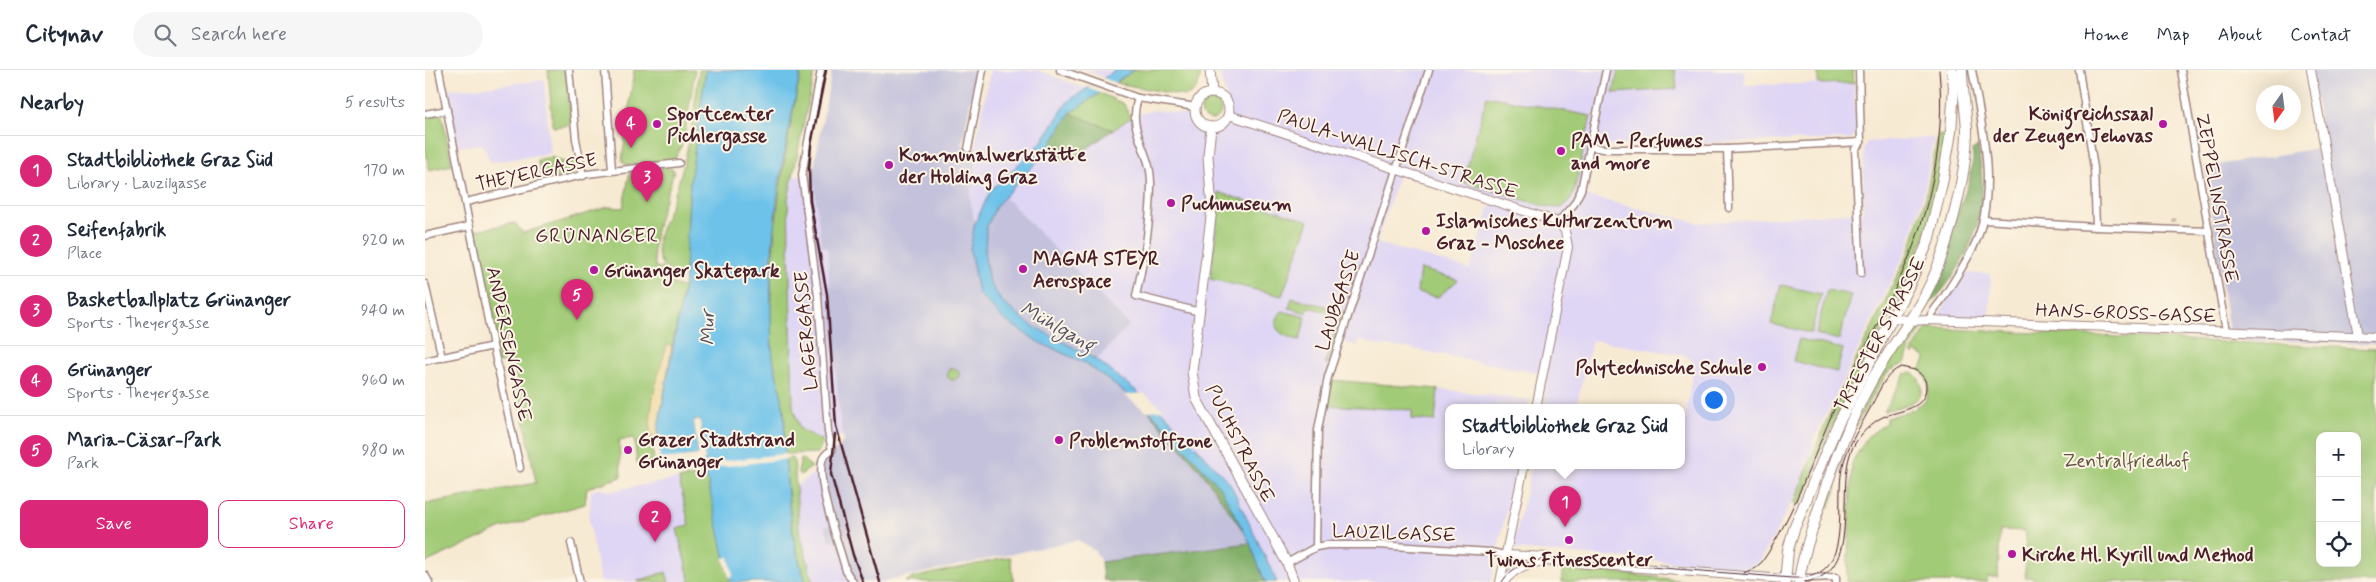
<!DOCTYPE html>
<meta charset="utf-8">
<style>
:root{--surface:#fff;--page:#f6f6f7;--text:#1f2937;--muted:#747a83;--line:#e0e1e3;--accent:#db2777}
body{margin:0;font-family:Mynerve,sans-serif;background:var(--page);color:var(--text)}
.controls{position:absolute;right:15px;bottom:15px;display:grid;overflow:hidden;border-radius:10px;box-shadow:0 5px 20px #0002}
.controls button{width:45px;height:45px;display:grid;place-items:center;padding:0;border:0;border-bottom:1px solid var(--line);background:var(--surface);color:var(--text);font:25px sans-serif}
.compass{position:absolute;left:1831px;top:15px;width:45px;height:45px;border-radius:50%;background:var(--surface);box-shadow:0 5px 20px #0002;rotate:194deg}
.you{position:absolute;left:1288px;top:329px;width:18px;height:18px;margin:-12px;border:4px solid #fff;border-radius:50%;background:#1a73e8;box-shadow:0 0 0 8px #1a73e833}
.badge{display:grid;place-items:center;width:32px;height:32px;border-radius:50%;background:var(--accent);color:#fff;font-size:16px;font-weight:700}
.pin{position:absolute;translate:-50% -41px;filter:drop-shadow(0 1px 2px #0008)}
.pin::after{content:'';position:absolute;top:26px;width:18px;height:15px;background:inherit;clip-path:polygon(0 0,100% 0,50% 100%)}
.popup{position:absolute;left:1020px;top:334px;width:240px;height:65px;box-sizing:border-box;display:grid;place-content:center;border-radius:10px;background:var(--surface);filter:drop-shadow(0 1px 4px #0005);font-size:16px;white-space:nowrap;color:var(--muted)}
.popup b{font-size:19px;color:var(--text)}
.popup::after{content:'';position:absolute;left:50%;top:100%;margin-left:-10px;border:10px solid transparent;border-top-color:var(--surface)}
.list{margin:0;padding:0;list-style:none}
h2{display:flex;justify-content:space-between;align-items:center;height:65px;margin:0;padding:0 20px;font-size:21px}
h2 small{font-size:16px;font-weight:400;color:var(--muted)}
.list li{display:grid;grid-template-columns:32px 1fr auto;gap:15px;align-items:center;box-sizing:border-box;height:70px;padding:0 20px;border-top:1px solid var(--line)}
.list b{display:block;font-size:19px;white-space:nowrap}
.list p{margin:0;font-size:16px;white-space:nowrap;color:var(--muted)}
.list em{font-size:16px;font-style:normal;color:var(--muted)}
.actions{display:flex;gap:10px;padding:15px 20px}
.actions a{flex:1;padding:11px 0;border:1px solid var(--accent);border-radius:10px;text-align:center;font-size:18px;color:var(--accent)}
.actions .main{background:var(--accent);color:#fff}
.icon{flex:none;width:28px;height:28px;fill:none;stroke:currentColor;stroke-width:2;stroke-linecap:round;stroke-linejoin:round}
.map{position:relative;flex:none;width:1951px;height:512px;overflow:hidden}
header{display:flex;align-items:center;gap:30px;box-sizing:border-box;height:70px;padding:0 25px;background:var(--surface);border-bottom:1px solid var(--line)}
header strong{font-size:24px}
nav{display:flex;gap:28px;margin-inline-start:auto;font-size:18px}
.search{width:350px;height:45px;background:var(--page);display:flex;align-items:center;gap:12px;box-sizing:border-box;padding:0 18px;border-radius:28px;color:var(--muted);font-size:19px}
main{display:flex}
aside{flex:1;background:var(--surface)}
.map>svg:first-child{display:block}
</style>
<header>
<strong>Citynav</strong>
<div class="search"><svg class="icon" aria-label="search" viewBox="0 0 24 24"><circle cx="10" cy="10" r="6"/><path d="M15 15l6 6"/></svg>Search here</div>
<nav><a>Home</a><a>Map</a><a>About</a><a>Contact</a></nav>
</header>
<main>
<aside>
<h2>Nearby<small>5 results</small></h2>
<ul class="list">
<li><span class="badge">1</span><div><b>Stadtbibliothek Graz Süd</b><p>Library · Lauzilgasse</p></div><em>170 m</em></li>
<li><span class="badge">2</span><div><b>Seifenfabrik</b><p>Place</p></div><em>920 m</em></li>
<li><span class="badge">3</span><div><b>Basketballplatz Grünanger</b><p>Sports · Theyergasse</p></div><em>940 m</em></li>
<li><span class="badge">4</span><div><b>Grünanger</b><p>Sports · Theyergasse</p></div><em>960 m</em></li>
<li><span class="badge">5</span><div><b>Maria-Cäsar-Park</b><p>Park</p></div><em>980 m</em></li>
</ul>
<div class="actions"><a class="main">Save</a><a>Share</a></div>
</aside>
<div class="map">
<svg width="1951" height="512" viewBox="0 0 1951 512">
<rect width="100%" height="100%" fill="#fcf5e5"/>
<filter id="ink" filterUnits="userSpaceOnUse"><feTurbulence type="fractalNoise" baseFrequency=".02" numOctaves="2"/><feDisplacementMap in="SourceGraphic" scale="10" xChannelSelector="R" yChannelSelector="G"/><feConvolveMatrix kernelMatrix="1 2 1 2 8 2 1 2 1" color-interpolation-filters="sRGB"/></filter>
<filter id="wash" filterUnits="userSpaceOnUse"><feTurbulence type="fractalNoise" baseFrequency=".0096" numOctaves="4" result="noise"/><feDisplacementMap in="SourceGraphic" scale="20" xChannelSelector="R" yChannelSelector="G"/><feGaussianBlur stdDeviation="1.12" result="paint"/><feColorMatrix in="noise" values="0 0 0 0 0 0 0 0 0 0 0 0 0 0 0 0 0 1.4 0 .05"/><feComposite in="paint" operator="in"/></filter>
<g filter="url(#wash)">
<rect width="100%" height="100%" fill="#f7ead3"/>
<!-- built -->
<g fill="#dfd5f5" fill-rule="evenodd">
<path d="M565 0H612L657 17H664L643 31 615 74 566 120 550 153 545 127 550 100V78Z"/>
<path d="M659 0H691L681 8Z"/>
<path d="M793 0H1319L1320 15 1429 13 1431 63 1426 69 1185 75 1175 71 1157 125 1273 153 1438 142 1439 78 1442 72 1509 68 1498 127 1483 177 1387 373 1389 374 1377 413 1336 490 1323 498 1089 479 1088 475 1107 396H1256V351H1260L1269 292 1259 285 1167 270 1151 338H1119L1123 305 983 278 952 275 935 270 932 276 911 269 894 335 988 340 1010 351 1013 319 1104 330 1103 338H1024V396H1091L1066 512H852L805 413 738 342 672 290 704 255 591 138 578 128 621 82 644 91 705 48 721 42 729 40 758 44 786 57 795 55 804 45V35ZM974 105 1066 133 1045 199 951 173ZM793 123 857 225 785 209 794 136Z"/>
<path d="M119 10 125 84 65 92 57 74 33 77 22 19 52 18Z"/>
<path d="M388 103 396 175 402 177 414 343 418 366 398 371 375 359 373 354 370 338 368 337 367 302 363 129 367 107Z"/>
<path d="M1540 203 1566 204 1564 248 1517 246 1515 243Z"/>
<path d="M392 401 405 457H400L403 471H410L431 512H388L384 501 374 459 370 417Z"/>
<path d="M281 404 306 512H175L164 451 166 422 175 418 185 421Z"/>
</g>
<!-- industrial -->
<g fill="#c3c1db">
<path d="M407 0H551L537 75 551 78 550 100 545 127 550 153 545 179 553 223 578 249 615 273 660 293 725 341 795 417 825 473 676 492 669 480 653 470 455 512H431L410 471H404L400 456H405L392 401 419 371 414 343 402 177 396 176 388 103Z"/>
<path d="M1886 0H1951V274L1805 269 1780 97 1899 77Z"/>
<path d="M578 128 585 132 704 255 672 290 606 255 578 233 564 212 560 188 561 159 571 136Z"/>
</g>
<!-- green -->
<g fill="#a2cb77" stroke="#767551" fill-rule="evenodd">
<path d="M123 0H140L147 55 128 57Z"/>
<path d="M209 0H270L259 70 249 91 202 95 197 91Z"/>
<path d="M274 0H281L265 112 260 203C247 206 236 198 233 184 230 165 241 149 247 132 253 116 258 97 262 80 268 54 271 27 274 0Z"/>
<path d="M376 0H390L363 129 368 337 375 359 398 371 393 383 359 384C359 370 361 356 359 342 357 320 348 301 347 279 341 182 358 94 376 0Z"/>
<path d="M709 0H776C774 13 774 21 761 26L691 13Z"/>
<path d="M1193 0H1250L1252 19 1188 23Z"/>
<path d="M1393 0H1428L1429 13 1393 14Z"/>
<path d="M675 23 699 34 705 48 688 60 645 43Z"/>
<path d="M1062 26 1166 46 1150 118 1146 129 1136 138 1123 137 1038 112Z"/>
<circle cx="786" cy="40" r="10"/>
<path d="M12 44 17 45 27 95 4 100 0 79V46Z"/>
<path d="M1513 65 1521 66C1517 96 1513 126 1503 155 1481 224 1441 286 1410 350 1396 378 1387 407 1375 435L1369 433 1403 347 1485 180 1501 127Z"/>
<path d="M126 87 138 92 150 91 151 96 147 105 122 111 117 108 112 90Z"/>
<path d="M239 97 249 100C242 131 222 167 231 198L237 197C242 208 246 216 259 217L238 323 232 366H226L229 391 212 393 209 368 194 370 196 407 162 418 160 434 77 458 0 493V434L111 413 88 291 73 293 47 161 90 153 98 163 183 137 198 138 205 100Z"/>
<path d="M793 122 884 151 857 226 785 209 794 136Z"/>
<path d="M995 199 1033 210 1013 227 992 223Z"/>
<path d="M1356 215 1396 224 1386 263 1346 254Z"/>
<path d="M1402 220 1426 225 1414 270 1391 264Z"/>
<path d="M867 228 920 241 902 295 900 293 915 245 883 237 882 243 864 238Z"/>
<path d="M857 241 881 247 875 270C858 266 842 260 857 241Z"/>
<path d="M1499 255 1485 278 1480 293 1464 301 1459 308C1442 338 1417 371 1414 407H1412L1411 420 1404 437 1401 436 1398 449H1395L1427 358 1457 301 1481 264 1490 257Z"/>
<path d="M1502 258 1951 279V512H1609V507H1600L1601 461 1575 460 1573 507H1562V512H1422L1427 393 1442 367 1461 353V348L1488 340 1501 330C1505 317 1504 310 1495 300L1501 288 1491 282 1489 285 1486 283ZM1895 366H1932V493H1895Z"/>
<path d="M1374 269 1418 279 1412 302 1368 291Z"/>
<circle cx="528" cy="304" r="6"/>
<path d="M1486 302C1491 305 1494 308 1496 314 1502 334 1472 337 1459 341L1480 304Z"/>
<path d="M906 310 1013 319 1010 351 987 349V340L900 335Z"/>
<path d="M366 388 369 390 374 459 388 512H381C366 473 364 430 360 389Z"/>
<path d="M376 388 387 397 375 405 373 403Z"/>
<path d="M281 404 301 487 298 488 306 512H265L252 459 264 455 254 409Z"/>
<path d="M585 487 589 512H480L487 508Z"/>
<path d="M1138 497 1273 512H1136Z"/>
<path d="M241 502 244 512H212V511Z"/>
</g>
<!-- forest -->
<g fill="#81af68" stroke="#66674a">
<path d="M645 43 688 60 644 91 621 82Z"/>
<path d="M1553 76C1555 92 1558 109 1557 126 1555 167 1531 209 1502 237L1499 236 1544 112 1548 89 1547 80Z"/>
<path d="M723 341 749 366 795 417 819 462 776 401Z"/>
<path d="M825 473 840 512H689L678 510 676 492Z"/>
</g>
<!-- sand -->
<path fill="#eeda9e" stroke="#9c7c64" d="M242 275 247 276 232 366H226C222 339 234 301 242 275Z"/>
<!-- water -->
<g fill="#6dc2ea" stroke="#5c708a">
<path d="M281 0H376C366 49 355 99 350 149 345 191 345 235 347 277 348 300 358 322 359 344 361 399 361 459 381 512H306L304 508 281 404 275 350 269 351 273 385 235 390 234 386 233 358 259 217 265 112Z"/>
<path d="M691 0H709L645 43 621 82 571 136 561 159 560 188 564 212 578 233 606 255 672 290 738 342 805 413 852 512H840L825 473 795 417 725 341 660 293 615 273 578 249 553 223 545 179 550 153 566 120 615 74 643 31Z"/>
</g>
<!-- pier -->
<g fill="#f7ead3">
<path d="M678 8 691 13 677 24 663 18Z"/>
<path d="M719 323 724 327 739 340 721 341 699 325Z"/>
<path d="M275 350 280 390H278L273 353 275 387 233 391 230 366H232L233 369 235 389 273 385 269 351Z"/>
<path d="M359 384H361L362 389 278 399V394L280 393Z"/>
<path d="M304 487 308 505 305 508H304L298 488Z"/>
</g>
</g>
<g filter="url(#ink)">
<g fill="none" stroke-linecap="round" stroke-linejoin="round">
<!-- pedestrian-tunnel -->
<path stroke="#d4c1b1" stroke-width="4.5" stroke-dasharray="4.5 2" stroke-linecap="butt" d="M1749 148V152"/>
<defs>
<g id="minor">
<path d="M14 0 68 276 95 398"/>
<path d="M144 0 151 69 158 106"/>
<path d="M180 0 187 100"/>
<path d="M396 0 377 105 393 226 403 362 407 380C403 382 398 385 397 391 392 416 414 474 421 501L428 512"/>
<path d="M635 0 713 28 771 37"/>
<path d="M1434 0 1436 72 1430 79 1436 203"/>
<path d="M1654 0 1669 98 1671 157"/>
<path d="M1756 0 1801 261"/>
<path d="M713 28C701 62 727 81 726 114 726 151 719 190 711 226L775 242"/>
<path d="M0 44 22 40"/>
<path d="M1166 77 1178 79H1302L1436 72"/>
<path d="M543 79 558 0"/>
<path d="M1302 79 1304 138"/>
<path d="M41 132 162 104 254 93"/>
<path d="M1559 150 1671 157 1784 161"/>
<path d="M1133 152 1149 134 1156 120 1181 0"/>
<path d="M0 166 45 156"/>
<path d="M0 214 17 288"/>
<path d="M1504 250C1506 241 1513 236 1518 228 1529 211 1540 194 1549 176 1574 125 1557 54 1547 0"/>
<path d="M0 291 68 276"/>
<path d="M146 473 155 512"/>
<path d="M891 477 893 360 903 307 1004 0"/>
<path d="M862 493 891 477 902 475H952L1066 482 1080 485"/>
<path d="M0 505 4 512"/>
<path d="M1360 509 1411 507V512"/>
</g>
<g id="tertiary">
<path d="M1886 0 1933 266"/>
<path d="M804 45 1133 152 1140 161 1143 177 1111 338"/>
<path d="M1468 247 1484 251 1504 250 1951 267"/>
<path d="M1080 485 1123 487"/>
<path d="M1075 512 1099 396"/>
<path d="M1079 512C1090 497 1105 492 1124 491L1360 509"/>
</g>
<g id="secondary">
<path d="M785 0 787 23"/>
<circle cx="787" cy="40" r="17"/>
<path d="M786 57 783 86 787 139 767 301 771 328 862 493 869 512"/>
</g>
<g id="primary">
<path d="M1360 512 1363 480 1369 459 1411 358 1484 215 1503 172 1518 109 1526 62 1529 17 1527 0"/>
<path d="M1374 512C1376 491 1384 470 1390 450 1405 402 1422 355 1447 310 1468 272 1498 238 1513 196 1527 159 1542 100 1542 60 1541 40 1537 20 1537 0"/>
</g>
</defs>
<!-- minor casing -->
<use href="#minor" stroke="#a0847f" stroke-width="9"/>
<!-- tertiary casing -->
<use href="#tertiary" stroke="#a0847f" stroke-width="10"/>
<!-- secondary casing -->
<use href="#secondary" stroke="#a0847f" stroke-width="11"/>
<!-- primary casing -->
<use href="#primary" stroke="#a0847f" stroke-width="12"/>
<!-- minor -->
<use href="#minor" stroke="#fff" stroke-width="6"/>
<!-- tertiary -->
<use href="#tertiary" stroke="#fff" stroke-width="8"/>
<!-- secondary -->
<use href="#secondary" stroke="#fff" stroke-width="9"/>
<!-- primary -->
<use href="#primary" stroke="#fff" stroke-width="10"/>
<!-- tram -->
<g stroke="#4a1f2b" stroke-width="1">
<path d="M1319 503 1330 498 1337 492C1370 444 1387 388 1411 335 1431 291 1457 250 1476 206 1505 142 1521 71 1514 0"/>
<path d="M1077 512C1087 496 1103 491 1122 489L1367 508C1431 511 1409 438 1417 399 1422 375 1437 354 1448 333 1455 319 1461 303 1476 297L1490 300C1497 304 1502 310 1501 318 1500 342 1469 340 1454 349 1443 356 1434 366 1428 377 1408 417 1441 503 1380 512"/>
</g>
<!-- rail -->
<g stroke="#4a1f2b" stroke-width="2.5">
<path d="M401 0 386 75 384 99 385 131 402 224 411 356 455 512"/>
<path d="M410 364 406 404 428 485 438 512"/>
</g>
</g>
</g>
<!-- markers -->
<g fill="#b5179e" stroke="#fcf5e5" stroke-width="2">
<circle cx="232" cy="54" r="5"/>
<circle cx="1738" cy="54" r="5"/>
<circle cx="1136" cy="81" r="5"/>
<circle cx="464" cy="95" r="5"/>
<circle cx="746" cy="133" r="5"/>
<circle cx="1001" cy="161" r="5"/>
<circle cx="598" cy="199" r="5"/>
<circle cx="169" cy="200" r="5"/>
<circle cx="1337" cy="297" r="5"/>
<circle cx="634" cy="370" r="5"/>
<circle cx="203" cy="380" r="5"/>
<circle cx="1144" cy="470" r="5"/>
<circle cx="1587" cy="484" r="5"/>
</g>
<g text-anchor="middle" stroke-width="4" stroke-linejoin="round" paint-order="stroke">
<!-- poi labels -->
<g font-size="19" font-weight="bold" fill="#4a1f2b" stroke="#fcf5e5" text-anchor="start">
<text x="242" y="50">Sportcenter<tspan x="242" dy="22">Pichlergasse</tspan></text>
<text x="1728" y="50" text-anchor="end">Königreichssaal<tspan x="1728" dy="22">der Zeugen Jehovas</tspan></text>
<text x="1146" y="77">PAM - Perfumes<tspan x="1146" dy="22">and more</tspan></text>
<text x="474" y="91">Kommunalwerkstätte<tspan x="474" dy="22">der Holding Graz</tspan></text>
<text x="756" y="140">Puchmuseum</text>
<text x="1011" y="157">Islamisches Kulturzentrum<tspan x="1011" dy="22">Graz - Moschee</tspan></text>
<text x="608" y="195">MAGNA STEYR<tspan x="608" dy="22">Aerospace</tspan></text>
<text x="179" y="207">Grünanger Skatepark</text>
<text x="1327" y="304" text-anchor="end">Polytechnische Schule</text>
<text x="213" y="376">Grazer Stadtstrand<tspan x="213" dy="22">Grünanger</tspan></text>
<text x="644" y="377">Problemstoffzone</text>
<text x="1597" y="491">Kirche Hl. Kyrill und Method</text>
<text x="1144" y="496" text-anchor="middle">Twins Fitnesscenter</text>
</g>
<!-- street labels -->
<g font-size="19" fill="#4a1f2b" stroke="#fcf5e5">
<text transform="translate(973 83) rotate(18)" y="7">PAULA-WALLISCH-STRASSE</text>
<text transform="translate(111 101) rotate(-12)" y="7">THEYERGASSE</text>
<text transform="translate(1793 128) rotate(80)" y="7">ZEPPELINSTRASSE</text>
<text transform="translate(912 230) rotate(-72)" y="7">LAUBGASSE</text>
<text transform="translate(1701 242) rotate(2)" y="7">HANS-GROSS-GASSE</text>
<text transform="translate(380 261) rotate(-95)" y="7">LAGERGASSE</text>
<text transform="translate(1454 264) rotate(-62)" y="7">TRIESTER STRASSE</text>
<text transform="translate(85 274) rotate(78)" y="7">ANDERSENGASSE</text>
<text transform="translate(816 373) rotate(63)" y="7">PUCHSTRASSE</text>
<text transform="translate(969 462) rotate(2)" y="7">LAUZILGASSE</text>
</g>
<!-- park labels -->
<g font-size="19" fill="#645342" stroke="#fcf5e5">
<text x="1701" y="397">Zentralfriedhof</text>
</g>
<!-- neighbourhood labels -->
<g font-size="20" letter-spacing="1" fill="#4a1f2b" stroke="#fcf5e5">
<text x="172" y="172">GRÜNANGER</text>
</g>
<!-- water labels -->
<g font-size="20" font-style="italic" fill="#545064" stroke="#fcf5e5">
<text transform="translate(633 256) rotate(29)" y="7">Mühlgang</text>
<text transform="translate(282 258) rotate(-91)" y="7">Mur</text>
</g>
</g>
</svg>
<div class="controls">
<button>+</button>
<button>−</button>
<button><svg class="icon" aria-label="locate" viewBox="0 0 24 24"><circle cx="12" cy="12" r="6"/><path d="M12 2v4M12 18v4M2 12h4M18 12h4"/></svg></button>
</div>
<svg class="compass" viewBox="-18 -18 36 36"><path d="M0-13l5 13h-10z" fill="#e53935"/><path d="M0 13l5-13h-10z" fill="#747a83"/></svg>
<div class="you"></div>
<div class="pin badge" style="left:1140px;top:457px">1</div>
<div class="popup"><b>Stadtbibliothek Graz Süd</b>Library</div>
<div class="pin badge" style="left:230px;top:472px">2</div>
<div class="pin badge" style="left:222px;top:132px">3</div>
<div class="pin badge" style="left:206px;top:78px">4</div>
<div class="pin badge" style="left:152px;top:250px">5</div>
</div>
</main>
